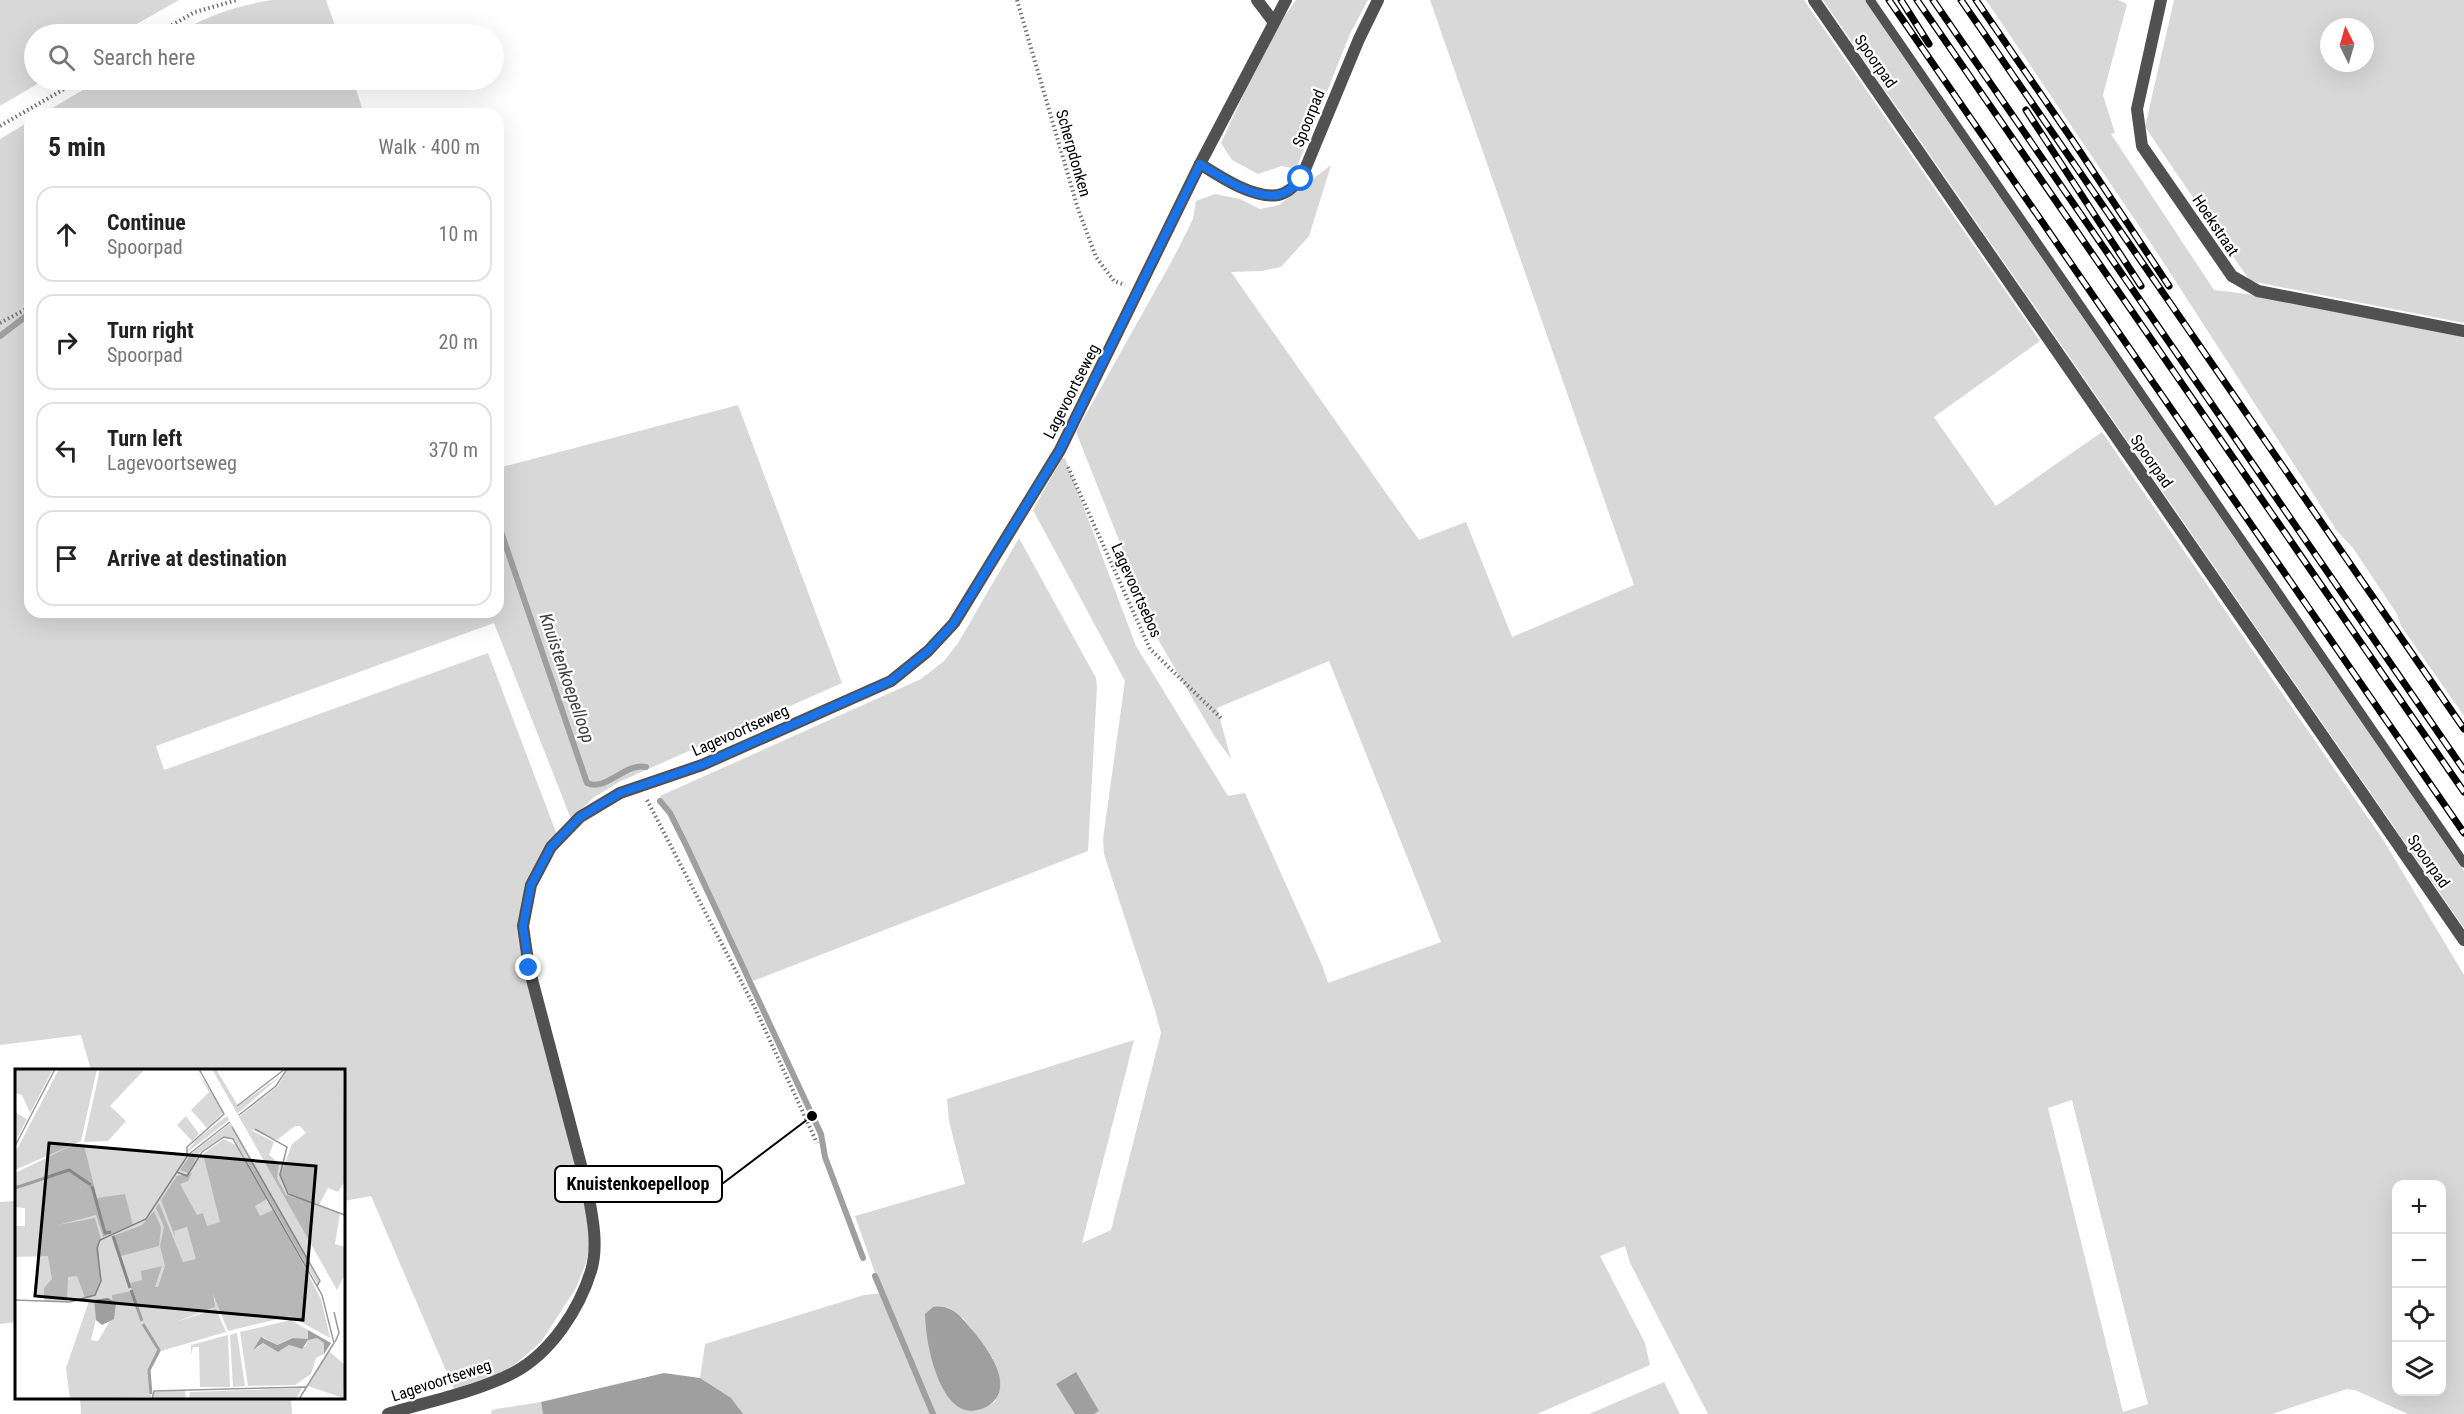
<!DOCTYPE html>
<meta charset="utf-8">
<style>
:root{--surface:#fff;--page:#f2f2f2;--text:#222;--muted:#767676;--line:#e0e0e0}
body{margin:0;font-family:"Roboto Condensed",sans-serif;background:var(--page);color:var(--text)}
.controls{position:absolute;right:18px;bottom:18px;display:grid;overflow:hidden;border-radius:12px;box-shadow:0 6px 24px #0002}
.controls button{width:54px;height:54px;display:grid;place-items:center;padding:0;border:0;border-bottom:2px solid var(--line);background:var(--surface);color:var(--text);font:30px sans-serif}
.compass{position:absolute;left:2320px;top:18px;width:54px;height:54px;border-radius:50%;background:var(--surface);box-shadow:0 6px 24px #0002;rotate:355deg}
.stop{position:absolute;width:18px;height:18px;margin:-14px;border:4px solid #1a73e8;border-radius:50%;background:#fff}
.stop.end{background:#1a73e8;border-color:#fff;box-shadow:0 2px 6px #0008}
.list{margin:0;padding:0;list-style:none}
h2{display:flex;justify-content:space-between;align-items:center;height:78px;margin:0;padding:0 24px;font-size:26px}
h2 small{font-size:20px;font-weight:400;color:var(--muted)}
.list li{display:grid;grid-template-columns:39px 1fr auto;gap:18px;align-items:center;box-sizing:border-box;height:96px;margin:0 12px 12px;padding:0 12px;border:2px solid var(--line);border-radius:18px}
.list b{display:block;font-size:22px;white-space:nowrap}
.list p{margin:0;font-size:20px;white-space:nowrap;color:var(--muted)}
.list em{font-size:20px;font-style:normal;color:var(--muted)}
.icon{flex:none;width:33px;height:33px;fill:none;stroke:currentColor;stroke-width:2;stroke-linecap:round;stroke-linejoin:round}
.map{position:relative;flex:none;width:2464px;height:1414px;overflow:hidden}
.search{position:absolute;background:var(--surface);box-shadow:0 6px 24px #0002;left:24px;top:24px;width:480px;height:66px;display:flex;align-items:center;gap:15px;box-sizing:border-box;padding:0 21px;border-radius:33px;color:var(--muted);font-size:22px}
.panel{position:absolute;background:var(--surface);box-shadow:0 6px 24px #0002;left:24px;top:108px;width:480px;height:510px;border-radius:18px}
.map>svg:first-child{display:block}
</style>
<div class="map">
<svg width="2464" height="1414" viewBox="0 0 2464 1414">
<rect width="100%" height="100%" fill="#fff"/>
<!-- green -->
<g fill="#d8d8d8" fill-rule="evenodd">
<path d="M0 0H179L119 34H34V80H44L0 106Z"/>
<path d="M272 0H326L338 34H176C209 15 235 6 272 0Z"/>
<path d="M1296 0H1368L1350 34 1296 169 1282 166 1258 174 1232 160 1221 143 1271 35Z"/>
<path d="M1430 0H1804L2040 341 1934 417 1996 506 2102 432 2384 841 2464 975V1414H2408L2355 1390 2347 1389 2272 1414H1708L1630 1263 1625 1246 1600 1256 1645 1343 1650 1365 1537 1414H1094L1099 1411 1056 1384 1075 1414H743L700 1378 705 1344 864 1295 882 1293 855 1216 965 1184 949 1121 947 1099 1134 1040 1082 1243 1111 1230 1161 1033 1155 1010 1104 854 1103 839 1125 681 1033 510 1062 458H1065L1136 646 1228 796 1245 793 1322 965 1328 983 1441 942 1329 661 1217 708 1231 759 1215 737 1159 641 1076 432 1174 257 1193 219 1196 201 1215 194 1240 199 1260 209 1279 205 1331 165 1309 236 1281 267 1261 271 1231 272 1419 540 1466 522 1512 637 1634 585ZM2072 1100 2148 1404 2123 1412 2048 1108ZM2396 1184H2442V1392H2396ZM925 1314 963 1318 993 1359 996 1401C988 1406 979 1412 970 1411 939 1409 925 1338 925 1314Z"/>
<path d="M1823 0H1865L2464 871V928Z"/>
<path d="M1986 0H2118L2127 4 2103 95 2115 133 2111 134 2214 290 2255 295 2464 334V716L2401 626 2397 614 2353 548 2337 531 2156 251Z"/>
<path d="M2174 0H2464V323L2250 281 2145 127ZM2329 27H2365V63H2329Z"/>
<path d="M100 80H353L364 114H42Z"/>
<path d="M30 121V612H498V468L738 405 842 683 619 782 593 798 571 819 494 623 156 746 164 770 488 653 557 835C538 864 523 883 520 918L572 1140 592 1237 586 1263 576 1288 541 1342 505 1373 456 1394 371 1196 344 1201V1070H91L81 1035 0 1045V139Z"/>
<path d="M1019 538 1096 678 1097 687 1088 851 753 981 660 796 921 679 944 661 958 643Z"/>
<path d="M16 1201V1322L0 1324V1202Z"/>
<path d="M1664 1382 1680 1414H1589Z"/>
<path d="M80 1398H291L292 1414H81Z"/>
<path d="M541 1402 543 1414H491L492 1410 496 1409Z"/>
</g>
<!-- water -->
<g fill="#9f9f9f">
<path d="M933 1307C952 1304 962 1318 973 1331 988 1349 1017 1388 988 1406 981 1410 971 1413 962 1409 936 1397 925 1339 925 1314Z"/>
<path d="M1076 1372 1099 1411 1094 1414H1075L1056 1384Z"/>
<path d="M664 1373 700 1378 731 1398 743 1414H543L541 1402Z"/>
</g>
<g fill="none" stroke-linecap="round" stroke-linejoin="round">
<!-- stream -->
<g stroke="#9f9f9f" stroke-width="6">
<path d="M0 336 30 313"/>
<path d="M498 523 587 783C606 792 626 762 646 767"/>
<path d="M660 801 670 813 686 845 821 1134 825 1157 863 1258"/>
<path d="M875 1276 933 1414"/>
</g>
<!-- path -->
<g stroke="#737373" stroke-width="4" stroke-dasharray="1.5 3" stroke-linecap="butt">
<path d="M1017 0 1078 209 1096 257 1114 281 1125 285"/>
<path d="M156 34 195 12 237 0"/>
<path d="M0 126 80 80"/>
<path d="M0 323 30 307"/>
<path d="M1068 467 1150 649 1222 719"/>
<path d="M647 800 755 1008 817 1143"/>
</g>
<!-- lane -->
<path stroke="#515151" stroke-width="9" d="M1870 0 2464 863"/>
<!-- street -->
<g stroke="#515151" stroke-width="12">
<path d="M1257 0 1273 21"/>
<path d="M1814 0 2464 940"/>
<path d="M2161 0 2137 109 2142 146 2232 276 2258 291 2464 331"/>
<path d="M1200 164C1219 176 1253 199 1278 195 1288 193 1294 186 1301 179L1359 39 1378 0"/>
<path d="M388 1414C428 1401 478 1392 515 1372 551 1352 579 1310 591 1271 599 1245 592 1214 587 1188L529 968 523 926 531 885 551 847 580 817 620 793 702 765 891 681 928 651 954 623 1060 450 1200 164 1286 0"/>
</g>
<defs>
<g id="rail">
<path d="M1889 0 2464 833"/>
<path d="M1901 0 1929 44"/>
<path d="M1917 0 2464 792"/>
<path d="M1933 0 2464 770"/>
<path d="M1961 0 2464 729"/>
<path d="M1976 0 2073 141 2169 286"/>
<path d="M2026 110 2141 286"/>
</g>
</defs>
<!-- rail casing -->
<use href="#rail" stroke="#000" stroke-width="7"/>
<!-- rail -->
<use href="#rail" stroke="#fff" stroke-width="4.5" stroke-dasharray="14" stroke-linecap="butt"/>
</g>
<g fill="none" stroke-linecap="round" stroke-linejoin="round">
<!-- route -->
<path stroke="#1a73e8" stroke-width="8" d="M529 968 523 926 531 885 551 847 580 817 620 793 702 765 891 681 928 651 954 623 1060 450 1200 164C1219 176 1253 199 1278 195 1288 193 1294 186 1301 179"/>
</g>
<g text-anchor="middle" stroke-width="4.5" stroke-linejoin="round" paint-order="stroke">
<!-- street labels -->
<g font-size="16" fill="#000" stroke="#fff">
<text transform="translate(1876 61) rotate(55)" y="6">Spoorpad</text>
<text transform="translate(1308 118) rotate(-68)" y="6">Spoorpad</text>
<text transform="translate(1074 153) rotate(74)" y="6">Scherpdonken</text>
<text transform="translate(2216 225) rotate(56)" y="6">Hoekstraat</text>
<text transform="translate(1071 391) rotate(-63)" y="6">Lagevoortseweg</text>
<text transform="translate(2152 461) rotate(55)" y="6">Spoorpad</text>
<text transform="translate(1137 590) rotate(66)" y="6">Lagevoortsebos</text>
<text transform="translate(740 730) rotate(-24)" y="6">Lagevoortseweg</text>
<text transform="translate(2429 861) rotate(55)" y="6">Spoorpad</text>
<text transform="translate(441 1380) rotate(-18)" y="6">Lagevoortseweg</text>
</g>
<!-- water labels -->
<g font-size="18" font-style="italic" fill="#404040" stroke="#fff">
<text transform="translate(567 678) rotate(71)" y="6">Knuistenkoepelloop</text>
</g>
</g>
<!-- overview -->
<g transform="translate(15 1069)">
<rect width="330" height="330" fill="#fff"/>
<path d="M0 0H38L15 44 7 26 0 24ZM44 0H82L66 72 0 101V84ZM85 0H130L95 37 111 52 93 72 69 73ZM181 0 209 43 192 59 176 41 194 23ZM197 0H201L223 37 267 6 223 44 225 47 263 17 273 0H328L330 112 323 123 313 119 304 136 325 144 320 175 330 178V205L322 221ZM280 57H285L291 64 277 75 265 108 275 126 302 135 271 126 262 109 264 94 254 86 259 73 232 59 262 71ZM0 43 12 50 0 73ZM171 47 184 65 177 72 162 56ZM212 47 214 51 170 85 182 70ZM216 54 304 212 303 216 219 70 206 69 184 84 173 104 165 101 176 85ZM209 70 221 76 252 130 240 137 245 147 258 141 284 188 306 230 315 269 275 247 213 262 198 225 200 238 161 253 201 240 211 263 146 282 135 302 136 328 55 330 51 299 74 232 79 231 81 250 76 271 83 272 99 245 97 226 117 222 115 214 127 211 126 202 147 197 140 218H143L150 197 145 177 149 158 141 139 144 134 168 193 181 190 172 158 159 162 160 168 146 131 162 107 177 104 173 112 165 115 182 146 188 144 192 157 205 153 188 85ZM69 76 82 129 110 125 118 156 88 168 81 146 43 156 80 149 86 170 83 174 86 212 80 225 70 229 62 207 53 208 52 232H29V219L37 210 33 187 0 188V157H10V139L0 138V104L54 78ZM139 142 146 158 144 177 106 187 98 167 127 156ZM276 251 293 261V270L302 269 309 274V285L301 289 296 305 280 316 233 317 225 263ZM248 268 261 276 278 269 293 271 291 277 283 279 274 276 263 283 248 274 241 280ZM222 264 230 317 218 318 215 266ZM213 266 215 318H185L184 278H178L176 286V276ZM314 282 330 296 328 329 293 317ZM287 319 281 330H174L175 323ZM170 321 171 330H138L139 323Z" fill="#d8d8d8" fill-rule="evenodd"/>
<path d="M93 229 101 234 99 250 87 256 81 251 79 231ZM293 261 316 274 309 285V274L302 269 293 271 287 280 274 276 263 283 248 274 238 281 246 268 262 276 278 269 293 270Z" fill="#9f9f9f"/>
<path fill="none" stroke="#9f9f9f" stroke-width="3" d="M77 117 90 164 96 163M0 119 54 101 76 116M98 167 115 219M116 221 127 252M128 255 144 281 134 301 136 325"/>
<path fill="none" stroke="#999" stroke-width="1.5" d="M222 37 270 0M224 46 261 17 272 0M217 58 305 212 302 217M240 60 272 78 265 106 273 125 330 146M0 77 40 0M172 88V78L209 45 184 0M162 103 172 107 187 83 209 68 218 70 307 226 319 274 284 330M0 231 55 233 80 226 86 212 82 179 85 171 131 150 173 86 215 53M319 243 324 264 320 273M137 330 139 322 291 318"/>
<path fill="#000" fill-opacity="0.15" stroke="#000" stroke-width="3" d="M34 74 301 97 288 251 20 227Z"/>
<rect width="330" height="330" fill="none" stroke="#000" stroke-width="3"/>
</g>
<!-- callouts -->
<path fill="none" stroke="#000" stroke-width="2" d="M812 1116L722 1184"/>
<circle fill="#000" stroke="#fff" stroke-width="2" cx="812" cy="1116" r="6"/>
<rect fill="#fff" stroke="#000" stroke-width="2" x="555" y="1166" width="167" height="36" rx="6"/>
<g font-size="18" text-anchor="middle" font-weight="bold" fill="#000">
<text x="638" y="1190">Knuistenkoepelloop</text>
</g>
</svg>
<div class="controls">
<button>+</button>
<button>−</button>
<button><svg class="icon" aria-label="locate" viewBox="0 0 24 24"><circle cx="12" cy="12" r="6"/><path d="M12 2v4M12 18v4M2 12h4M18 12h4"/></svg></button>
<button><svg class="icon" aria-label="layers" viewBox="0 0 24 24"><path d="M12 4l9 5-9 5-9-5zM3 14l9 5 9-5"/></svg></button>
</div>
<svg class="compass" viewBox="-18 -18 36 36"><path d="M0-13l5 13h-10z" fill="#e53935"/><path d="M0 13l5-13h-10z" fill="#767676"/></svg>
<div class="stop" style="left:1301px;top:179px"></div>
<div class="stop end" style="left:529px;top:968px"></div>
<div class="search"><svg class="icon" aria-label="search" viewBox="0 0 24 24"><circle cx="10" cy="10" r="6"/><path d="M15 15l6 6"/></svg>Search here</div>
<section class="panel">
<h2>5 min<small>Walk · 400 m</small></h2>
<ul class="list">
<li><svg class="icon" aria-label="ahead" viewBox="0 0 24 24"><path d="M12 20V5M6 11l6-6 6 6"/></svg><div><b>Continue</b><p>Spoorpad</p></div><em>10 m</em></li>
<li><svg class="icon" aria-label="right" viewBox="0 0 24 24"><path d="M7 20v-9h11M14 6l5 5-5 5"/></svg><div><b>Turn right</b><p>Spoorpad</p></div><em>20 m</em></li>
<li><svg class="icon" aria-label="left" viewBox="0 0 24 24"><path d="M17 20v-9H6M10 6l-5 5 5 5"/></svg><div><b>Turn left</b><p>Lagevoortseweg</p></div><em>370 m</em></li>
<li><svg class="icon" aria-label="arrive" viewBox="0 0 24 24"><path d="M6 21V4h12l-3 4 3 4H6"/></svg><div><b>Arrive at destination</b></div></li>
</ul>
</section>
</div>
